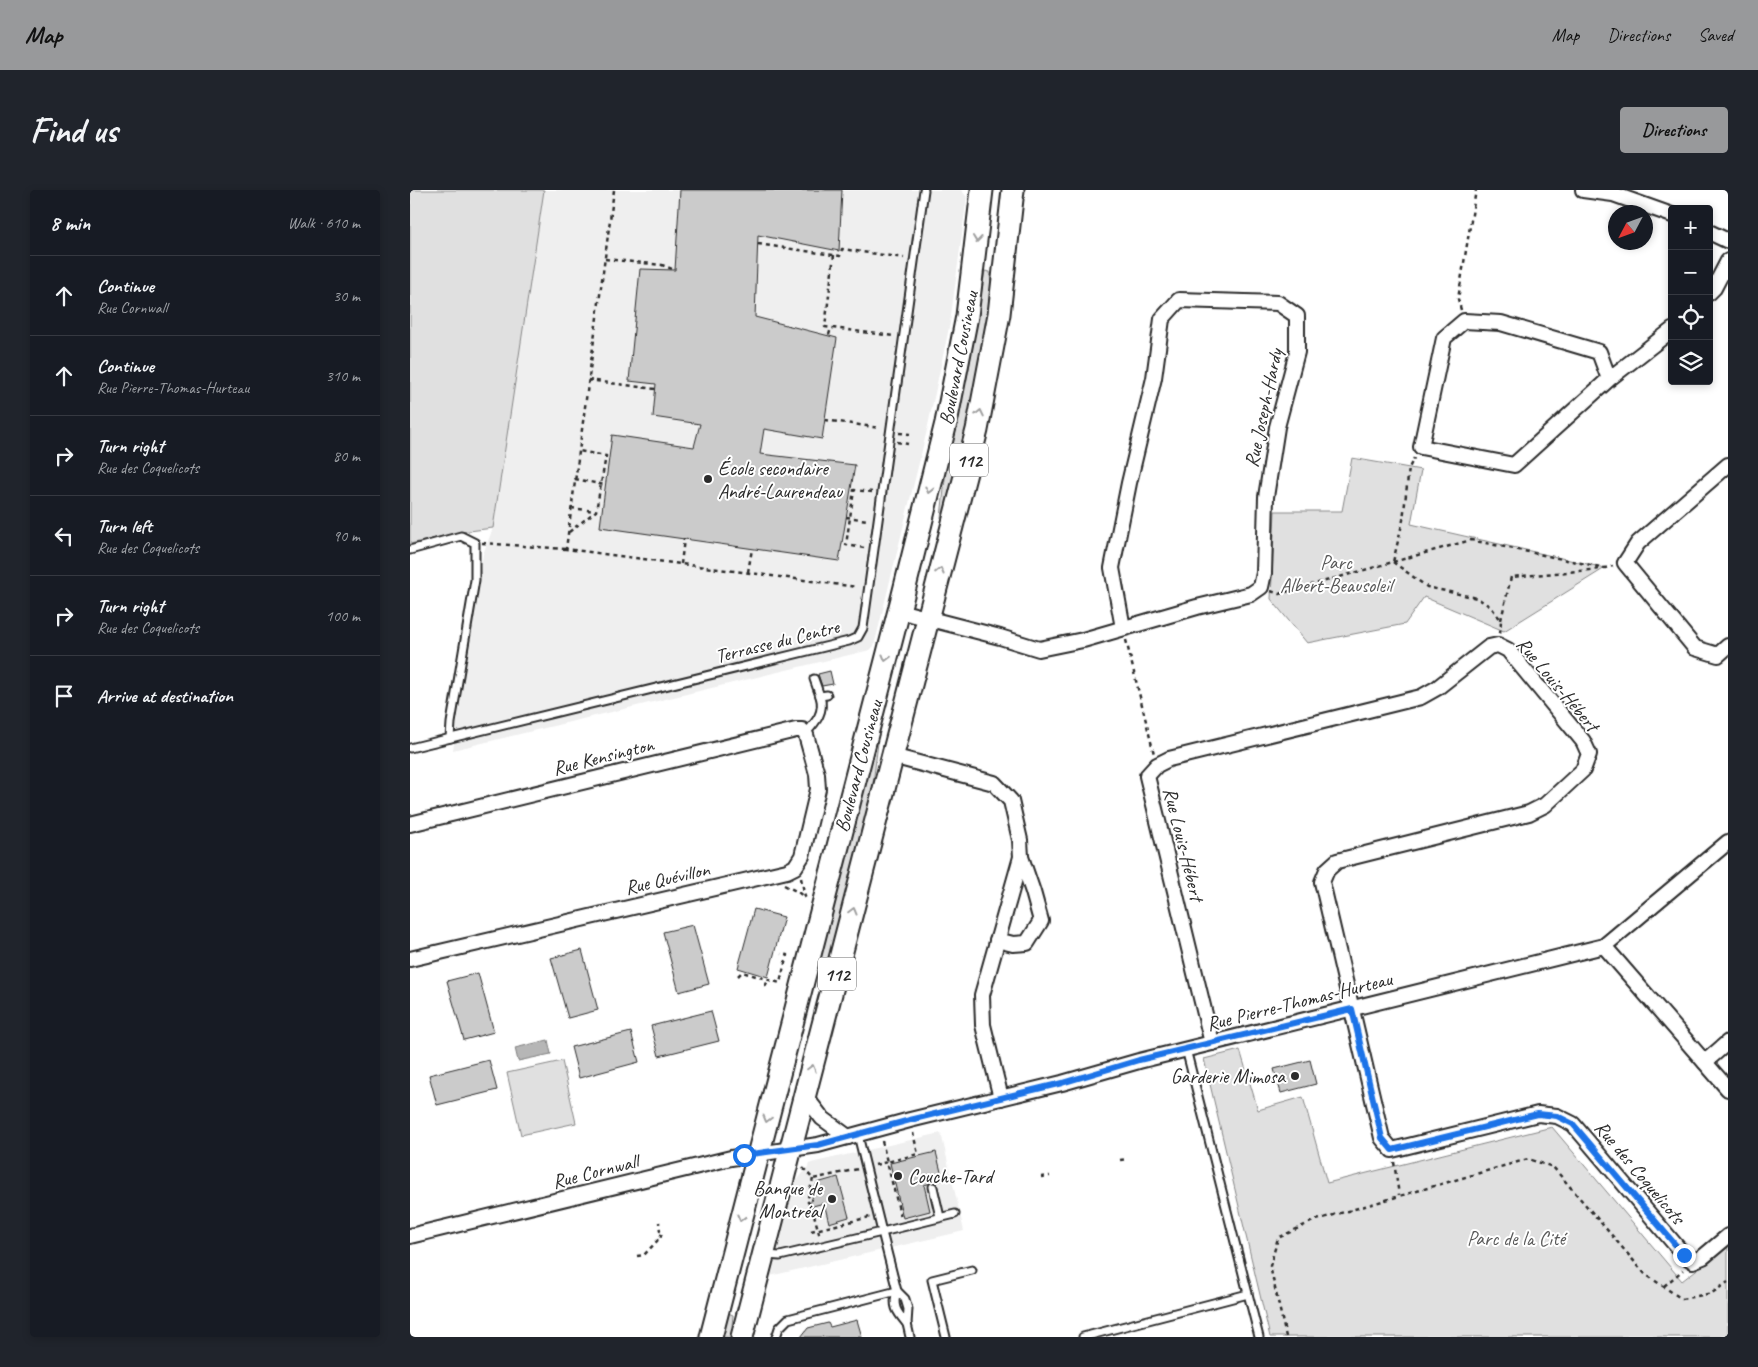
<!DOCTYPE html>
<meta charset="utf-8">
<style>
:root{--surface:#171b24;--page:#20242c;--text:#f1f3f6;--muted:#9ea1a6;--line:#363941;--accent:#98999b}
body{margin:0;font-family:Caveat,sans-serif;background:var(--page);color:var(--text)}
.controls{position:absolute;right:15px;top:15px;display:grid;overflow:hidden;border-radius:5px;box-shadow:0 2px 8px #0003}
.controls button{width:45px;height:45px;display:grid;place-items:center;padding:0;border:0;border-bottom:1px solid var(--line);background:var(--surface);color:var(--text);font:25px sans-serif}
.compass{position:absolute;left:1198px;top:15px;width:45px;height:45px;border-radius:50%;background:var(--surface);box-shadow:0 2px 8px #0003;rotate:229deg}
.stop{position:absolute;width:15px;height:15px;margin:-11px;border:4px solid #1a73e8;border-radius:50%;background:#fff}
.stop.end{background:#1a73e8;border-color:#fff;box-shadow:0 1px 5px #0008}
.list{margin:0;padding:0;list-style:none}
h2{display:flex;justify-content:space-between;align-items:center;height:65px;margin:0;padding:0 20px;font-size:21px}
h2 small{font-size:16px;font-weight:400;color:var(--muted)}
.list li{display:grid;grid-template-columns:32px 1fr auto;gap:15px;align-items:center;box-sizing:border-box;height:80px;padding:0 20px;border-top:1px solid var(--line)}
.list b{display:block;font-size:19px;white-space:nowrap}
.list p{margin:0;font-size:16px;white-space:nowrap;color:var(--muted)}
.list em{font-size:16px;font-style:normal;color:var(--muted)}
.icon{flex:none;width:28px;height:28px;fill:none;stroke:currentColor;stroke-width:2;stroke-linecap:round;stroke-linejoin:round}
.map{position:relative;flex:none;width:1318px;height:1147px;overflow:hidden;border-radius:5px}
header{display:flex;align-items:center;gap:30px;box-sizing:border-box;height:70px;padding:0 25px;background:var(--accent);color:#111}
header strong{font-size:24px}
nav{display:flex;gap:28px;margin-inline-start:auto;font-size:18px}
.intro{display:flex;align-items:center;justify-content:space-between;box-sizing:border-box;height:120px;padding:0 30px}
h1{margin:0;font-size:35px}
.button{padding:12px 22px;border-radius:5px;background:var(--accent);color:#111;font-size:18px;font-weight:700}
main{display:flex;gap:30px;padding:0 30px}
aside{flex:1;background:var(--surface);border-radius:5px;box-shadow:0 2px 8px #0003}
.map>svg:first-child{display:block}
</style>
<header>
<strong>Map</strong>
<nav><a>Map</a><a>Directions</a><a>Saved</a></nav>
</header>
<div class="intro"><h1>Find us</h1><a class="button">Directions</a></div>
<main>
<aside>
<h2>8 min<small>Walk · 610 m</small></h2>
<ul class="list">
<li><svg class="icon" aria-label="ahead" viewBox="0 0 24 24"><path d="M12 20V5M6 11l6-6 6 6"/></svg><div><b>Continue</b><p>Rue Cornwall</p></div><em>30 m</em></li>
<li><svg class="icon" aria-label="ahead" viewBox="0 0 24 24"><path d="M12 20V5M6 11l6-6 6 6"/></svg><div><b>Continue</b><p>Rue Pierre-Thomas-Hurteau</p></div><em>310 m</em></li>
<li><svg class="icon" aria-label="right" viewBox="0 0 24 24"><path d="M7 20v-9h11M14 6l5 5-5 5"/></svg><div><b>Turn right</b><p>Rue des Coquelicots</p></div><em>80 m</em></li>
<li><svg class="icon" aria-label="left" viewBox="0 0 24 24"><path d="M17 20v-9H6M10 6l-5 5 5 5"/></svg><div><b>Turn left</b><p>Rue des Coquelicots</p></div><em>90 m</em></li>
<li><svg class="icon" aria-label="right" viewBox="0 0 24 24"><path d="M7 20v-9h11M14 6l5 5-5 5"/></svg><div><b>Turn right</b><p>Rue des Coquelicots</p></div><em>100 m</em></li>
<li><svg class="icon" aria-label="arrive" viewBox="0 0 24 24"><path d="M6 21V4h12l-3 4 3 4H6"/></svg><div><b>Arrive at destination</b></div></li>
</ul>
</aside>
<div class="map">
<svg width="1318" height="1147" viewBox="0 0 1318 1147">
<rect width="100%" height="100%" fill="#fff"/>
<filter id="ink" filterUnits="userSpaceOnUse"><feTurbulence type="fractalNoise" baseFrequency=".02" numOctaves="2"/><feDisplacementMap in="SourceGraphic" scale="10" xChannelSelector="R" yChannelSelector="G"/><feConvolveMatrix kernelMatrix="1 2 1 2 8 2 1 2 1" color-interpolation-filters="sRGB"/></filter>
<g filter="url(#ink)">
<!-- built -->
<g fill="#efefef">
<path d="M131 0H551L557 7 540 133 517 240 464 456 460 460 43 560 73 364 83 338Z"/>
<path d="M531 943 554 1041 360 1086 385 993 401 973Z"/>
</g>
<!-- green -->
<g fill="#e0e0e0" stroke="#868686">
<path d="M0 0H134L83 338 51 342 0 354Z"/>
<path d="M575 81 580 82C583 111 576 140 571 169 560 223 547 276 533 329L531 328 536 279 559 178Z"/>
<path d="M942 268 1011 280 1001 334 1195 378 1094 441 1014 407 995 434 897 453 861 409 865 321H932Z"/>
<path d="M465 552 468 553 461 610 413 798 407 797 411 762Z"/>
<path d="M830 860 848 920 893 907 917 993 1142 937 1272 1091 1318 1055V1147H860L794 869Z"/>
<path d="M152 871 166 933 111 945 97 883Z"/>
<path d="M318 1123 323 1125 321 1147H312Z"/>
</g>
<!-- water -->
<path fill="#b6b6b6" stroke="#7e7e7e" d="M138 850 141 864 108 871 105 858Z"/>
<!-- building -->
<g fill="#cbcbcb" stroke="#2b2b2b">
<path d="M270 0H432L429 61 348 45 345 127 427 148 412 249 354 239 350 264 445 275 429 371 190 337 202 245 284 257 290 234 243 227 246 194 219 191 230 79 265 80Z"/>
<path d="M420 481 423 494 412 496 408 484Z"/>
<path d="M344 719 374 727 358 787 328 778Z"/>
<path d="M283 735 299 794 269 802 253 742Z"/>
<path d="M172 760 188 820 158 828 141 768Z"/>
<path d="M68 783 84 842 54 850 37 791Z"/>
<path d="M301 821 309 851 249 866 241 836Z"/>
<path d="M221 842 229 872 169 888 161 857Z"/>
<path d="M79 870 87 900 27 915 19 885Z"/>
<path d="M900 870 906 894 871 903 864 879Z"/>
<path d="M526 962 533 990 514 995 520 1021 493 1028 480 973Z"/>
<path d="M428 987 439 1027 419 1033 414 1013 399 1017 407 993Z"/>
<path d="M447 1130 452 1147H391L398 1138 418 1133 420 1137Z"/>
</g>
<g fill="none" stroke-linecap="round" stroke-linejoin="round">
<defs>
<g id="service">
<path d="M0 360 51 346 65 353V390L41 533 40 548"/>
<path d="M404 489 410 506"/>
<path d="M396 543C406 532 415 522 410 506L417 505"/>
<path d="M0 558 439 451 448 447 453 438 514 0"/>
<path d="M776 859 849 1147"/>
<path d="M523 997 530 1027"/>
<path d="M355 1065 370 1066 472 1042 448 945"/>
<path d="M487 1101C482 1117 487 1122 497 1134"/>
<path d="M366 1147 369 1138 378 1129 487 1101"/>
<path d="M500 1147 497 1134 498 1119 495 1109 487 1101 472 1042 545 1024"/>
<path d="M536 1147 522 1090 562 1080"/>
<path d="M673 1147 838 1104"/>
</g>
<g id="minor">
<path d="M1173 0 1203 4 1262 25"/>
<path d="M1299 42 1318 51"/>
<path d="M1299 103 1304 98 1318 71"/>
<path d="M1199 189 1189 162 1091 133 1054 131 1034 148 1011 257 1104 275 1199 189 1262 140"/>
<path d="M1318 275 1228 353 1215 373 1285 458 1308 465 1318 456"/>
<path d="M489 421 590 447 629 459 673 450 787 417 841 404 851 397 854 383 856 307 867 237 887 162V126L868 113 769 110 752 129 744 188 719 293 702 378 713 438"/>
<path d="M482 566 584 593 601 611 610 650 611 667 572 805 573 835 591 908"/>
<path d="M0 634 386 540H392L396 545 407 584 408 599 392 666 385 677 377 681 0 769"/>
<path d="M587 750 603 754 617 753 631 731 623 702 611 667"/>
<path d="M1194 756 1318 899"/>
<path d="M802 853 737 586 747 575 759 569 1011 507 1027 498 1079 457 1088 455 1098 460 1173 551 1179 564 1173 580 1135 615 1119 623 927 671 917 680 912 692 972 948 982 960 1128 924 1147 926 1163 934 1274 1065 1283 1071 1293 1067 1318 1046"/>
<path d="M1295 872 1318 852"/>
<path d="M395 906 412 928 438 947"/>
<path d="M0 1046 321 968 408 955 500 930 652 893 729 871 1194 756 1318 652"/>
</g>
<g id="primary">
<path d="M301 1147 492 409 536 233 557 126 572 0"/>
<path d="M332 1147 567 240 589 124 603 0"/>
</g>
</defs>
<!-- service casing -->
<use href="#service" stroke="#2b2b2b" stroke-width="11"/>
<!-- minor casing -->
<use href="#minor" stroke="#2b2b2b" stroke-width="18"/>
<!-- primary casing -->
<use href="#primary" stroke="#2b2b2b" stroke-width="25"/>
<!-- path -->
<g stroke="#2b2b2b" stroke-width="2.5" stroke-dasharray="4 4" stroke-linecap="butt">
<path d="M204 0 156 359 447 397"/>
<path d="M348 54 430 66 432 59 494 68"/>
<path d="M424 65 415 137 483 146"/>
<path d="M195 69 252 75 265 80"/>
<path d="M1051 120 1048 109 1066 0"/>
<path d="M419 145 421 138"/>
<path d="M178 190 245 199"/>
<path d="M415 230 470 238"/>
<path d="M489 243 500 244"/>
<path d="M487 252 498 254"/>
<path d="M165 289 195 295"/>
<path d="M161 318 185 321"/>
<path d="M436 327 458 330"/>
<path d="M159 342 186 321 196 266 169 261"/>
<path d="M72 353 156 359"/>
<path d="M454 358 436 355 444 300 462 302"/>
<path d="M983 372 1061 350 1195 378 1203 376"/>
<path d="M983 372 1017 397 1067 408 1081 417 1091 430 1090 444"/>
<path d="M271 374 274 349"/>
<path d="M338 382 342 359"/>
<path d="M861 401 869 404 983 372 993 330 999 278 1004 268"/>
<path d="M1091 430 1101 387 1191 379"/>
<path d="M716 450 744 564"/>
<path d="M391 688 396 711"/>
<path d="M374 695 388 702 395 708"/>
<path d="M328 786 332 782 370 793 377 765 371 764"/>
<path d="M355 796 359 789"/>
<path d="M472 951 477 972 508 964 503 943"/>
<path d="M710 970 717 969"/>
<path d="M984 972 989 1005"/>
<path d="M465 975 477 972 491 1028"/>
<path d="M393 978 403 989 448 979"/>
<path d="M631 987 640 986"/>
<path d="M400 1014 397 1011 403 989"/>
<path d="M402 1017 410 1047"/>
<path d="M401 1041 460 1027"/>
<path d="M227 1066 234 1065 248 1050H250L252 1041H250L249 1032"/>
<path d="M1254 1096 1273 1080"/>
<path d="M876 1147 860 1076 868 1048 903 1031 1118 969 1143 977 1235 1084 1272 1109 1302 1103 1318 1092"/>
</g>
<!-- service -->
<use href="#service" stroke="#fff" stroke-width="7"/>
<!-- minor -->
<use href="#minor" stroke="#fff" stroke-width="14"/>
<!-- primary -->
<use href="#primary" stroke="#fff" stroke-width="21"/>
</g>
<!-- one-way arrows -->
<defs><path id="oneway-chevron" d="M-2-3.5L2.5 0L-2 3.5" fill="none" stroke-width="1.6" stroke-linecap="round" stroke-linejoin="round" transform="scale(1.25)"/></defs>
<g stroke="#a0a0a0">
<use href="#oneway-chevron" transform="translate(567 49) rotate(96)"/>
<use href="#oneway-chevron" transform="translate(570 223) rotate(-78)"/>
<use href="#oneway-chevron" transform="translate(519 300) rotate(104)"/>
<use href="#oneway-chevron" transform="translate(530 381) rotate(-76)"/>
<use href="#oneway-chevron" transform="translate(476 468) rotate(105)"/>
<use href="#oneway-chevron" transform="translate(443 721) rotate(-75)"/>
<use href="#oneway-chevron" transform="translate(402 878) rotate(-75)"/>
<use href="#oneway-chevron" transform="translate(357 929) rotate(105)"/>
<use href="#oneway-chevron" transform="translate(331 1028) rotate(104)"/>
</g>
</g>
<g fill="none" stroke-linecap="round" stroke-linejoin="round" filter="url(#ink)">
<!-- route -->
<path stroke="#1a73e8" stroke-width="6" d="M334 965 408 955 500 930 652 893 729 870 942 819 972 948 982 960 1128 924 1147 926 1163 934 1274 1065"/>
</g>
<!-- markers -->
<g fill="#2b2b2b" stroke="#fff" stroke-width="2">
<circle cx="298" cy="289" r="5"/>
<circle cx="885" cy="886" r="5"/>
<circle cx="488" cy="986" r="5"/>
<circle cx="422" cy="1009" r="5"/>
</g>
<g text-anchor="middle" stroke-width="4" stroke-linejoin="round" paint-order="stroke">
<!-- shield labels -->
<g fill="#fff" stroke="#6b6b6b" stroke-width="1">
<rect x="540" y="253.5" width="38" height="33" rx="4"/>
<rect x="408" y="767.5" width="38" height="33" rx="4"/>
</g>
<g font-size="19" font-weight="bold" fill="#2b2b2b">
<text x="559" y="277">112</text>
<text x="427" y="791">112</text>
</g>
<!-- street labels -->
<g font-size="20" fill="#2b2b2b" stroke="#fff">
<text transform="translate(548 168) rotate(-79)" y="7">Boulevard Cousineau</text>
<text transform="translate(853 218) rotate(-78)" y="7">Rue Joseph-Hardy</text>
<text transform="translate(367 451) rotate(-14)" y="7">Terrasse du Centre</text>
<text transform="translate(1148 494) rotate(50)" y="7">Rue Louis-Hébert</text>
<text transform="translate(193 566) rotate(-14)" y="7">Rue Kensington</text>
<text transform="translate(448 576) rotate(-75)" y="7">Boulevard Cousineau</text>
<text transform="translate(774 654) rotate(76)" y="7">Rue Louis-Hébert</text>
<text transform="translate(257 688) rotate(-13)" y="7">Rue Quévillon</text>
<text transform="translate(889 811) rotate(-14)" y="7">Rue Pierre-Thomas-Hurteau</text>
<text transform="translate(185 981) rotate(-14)" y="7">Rue Cornwall</text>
<text transform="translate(1230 982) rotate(50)" y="7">Rue des Coquelicots</text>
</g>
<!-- poi labels -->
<g font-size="20" fill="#2b2b2b" stroke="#fff" text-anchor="start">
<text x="308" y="285">École secondaire<tspan x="308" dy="23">André-Laurendeau</tspan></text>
<text x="875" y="893" text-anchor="end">Garderie Mimosa</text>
<text x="498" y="993">Couche-Tard</text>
<text x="412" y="1005" text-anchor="end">Banque de<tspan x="412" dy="23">Montréal</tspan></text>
</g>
<!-- park labels -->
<g font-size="20" fill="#585858" stroke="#fff">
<text x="926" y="379">Parc<tspan x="926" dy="23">Albert-Beausoleil</tspan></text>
<text x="1106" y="1055">Parc de la Cité</text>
</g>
</g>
</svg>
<div class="controls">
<button>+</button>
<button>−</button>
<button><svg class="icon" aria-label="locate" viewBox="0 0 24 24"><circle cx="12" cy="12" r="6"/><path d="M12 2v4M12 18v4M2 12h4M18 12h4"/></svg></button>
<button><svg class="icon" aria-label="layers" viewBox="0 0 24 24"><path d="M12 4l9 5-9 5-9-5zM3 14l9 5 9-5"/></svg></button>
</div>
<svg class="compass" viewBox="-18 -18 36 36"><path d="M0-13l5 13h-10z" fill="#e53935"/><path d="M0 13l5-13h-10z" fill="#9ea1a6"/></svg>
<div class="stop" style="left:334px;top:965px"></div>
<div class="stop end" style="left:1274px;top:1065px"></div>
</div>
</main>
